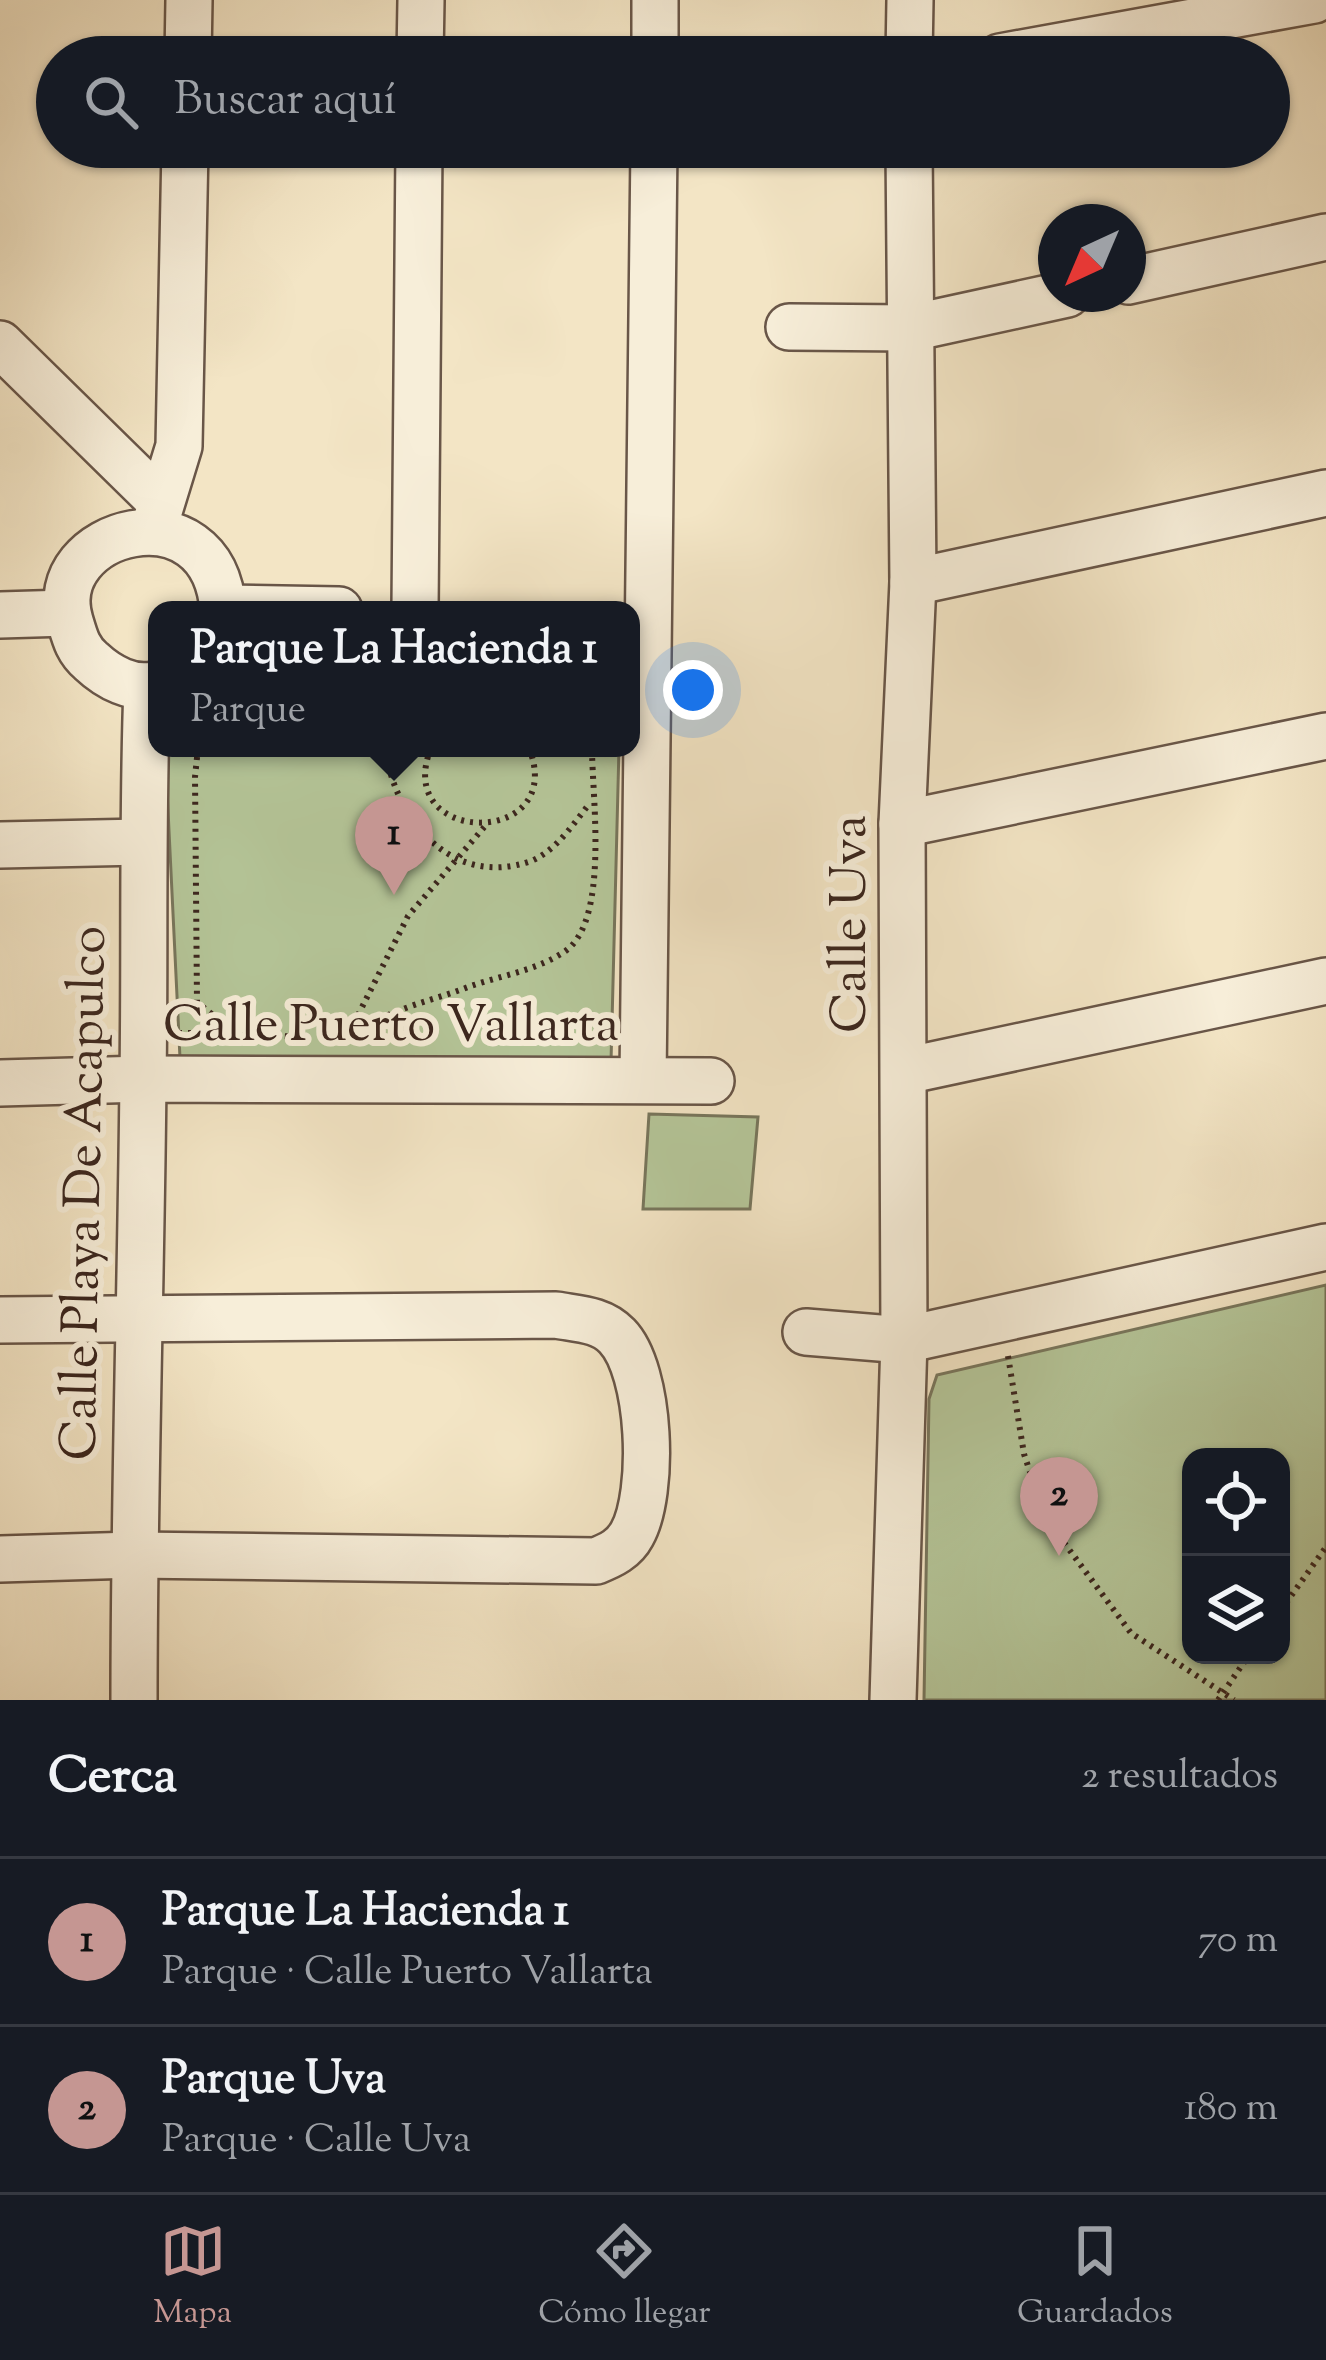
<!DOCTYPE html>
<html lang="es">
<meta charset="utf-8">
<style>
:root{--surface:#171b24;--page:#242831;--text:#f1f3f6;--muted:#9ea1a6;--line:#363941;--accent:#c59692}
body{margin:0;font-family:"Sorts Mill Goudy",serif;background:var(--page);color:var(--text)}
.controls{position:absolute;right:36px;bottom:36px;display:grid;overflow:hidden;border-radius:24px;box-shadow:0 3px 9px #0004}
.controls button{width:108px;height:108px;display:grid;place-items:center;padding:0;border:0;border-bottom:3px solid var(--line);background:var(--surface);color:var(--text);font:60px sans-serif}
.compass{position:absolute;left:1038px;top:204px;width:108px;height:108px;border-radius:50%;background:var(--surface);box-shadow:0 3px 9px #0004;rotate:224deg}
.you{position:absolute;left:693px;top:690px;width:42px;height:42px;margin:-30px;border:9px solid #fff;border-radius:50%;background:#1a73e8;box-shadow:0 0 0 18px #1a73e833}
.badge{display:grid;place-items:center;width:78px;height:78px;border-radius:50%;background:var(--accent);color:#111;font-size:39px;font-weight:700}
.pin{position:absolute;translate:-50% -99px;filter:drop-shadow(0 3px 6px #0008)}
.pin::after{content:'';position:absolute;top:63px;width:42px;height:36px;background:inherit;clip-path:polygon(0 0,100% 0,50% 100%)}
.popup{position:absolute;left:148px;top:601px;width:492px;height:156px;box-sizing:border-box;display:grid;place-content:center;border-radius:24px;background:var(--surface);filter:drop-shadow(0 3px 9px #0005);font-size:39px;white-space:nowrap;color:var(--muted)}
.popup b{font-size:45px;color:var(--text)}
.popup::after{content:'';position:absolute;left:50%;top:100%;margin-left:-24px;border:24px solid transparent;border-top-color:var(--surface)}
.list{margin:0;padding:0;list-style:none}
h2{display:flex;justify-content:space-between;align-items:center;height:156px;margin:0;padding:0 48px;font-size:51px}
h2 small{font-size:39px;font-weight:400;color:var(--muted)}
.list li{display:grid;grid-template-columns:78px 1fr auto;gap:36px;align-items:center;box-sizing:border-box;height:168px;padding:0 48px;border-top:3px solid var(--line)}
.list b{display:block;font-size:45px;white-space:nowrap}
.list p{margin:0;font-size:39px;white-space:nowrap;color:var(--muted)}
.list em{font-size:39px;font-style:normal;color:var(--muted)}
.icon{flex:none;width:66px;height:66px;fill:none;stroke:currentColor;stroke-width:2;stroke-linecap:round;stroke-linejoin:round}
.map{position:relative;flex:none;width:1326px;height:1700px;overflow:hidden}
.search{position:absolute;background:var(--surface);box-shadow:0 3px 9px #0004;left:36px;right:36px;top:36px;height:132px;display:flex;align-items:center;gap:30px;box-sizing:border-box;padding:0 42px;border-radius:66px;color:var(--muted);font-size:45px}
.sheet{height:492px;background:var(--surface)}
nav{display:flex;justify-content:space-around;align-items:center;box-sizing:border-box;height:168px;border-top:3px solid var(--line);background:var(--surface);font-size:33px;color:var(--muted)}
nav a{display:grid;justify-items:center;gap:6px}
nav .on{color:var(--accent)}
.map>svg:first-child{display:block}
</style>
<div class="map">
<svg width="1326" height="1700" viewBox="0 0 1326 1700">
<rect width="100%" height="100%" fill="#f3e5c5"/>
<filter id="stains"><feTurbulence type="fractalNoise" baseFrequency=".00167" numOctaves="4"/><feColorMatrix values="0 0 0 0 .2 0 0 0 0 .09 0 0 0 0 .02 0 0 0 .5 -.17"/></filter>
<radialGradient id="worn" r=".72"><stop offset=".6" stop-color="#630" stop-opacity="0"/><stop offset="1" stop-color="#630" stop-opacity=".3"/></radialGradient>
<!-- green -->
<g fill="#b5c699" stroke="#78765c" stroke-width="3" fill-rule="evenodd">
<path d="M165 748H619L611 1062 180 1058Z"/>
<path d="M649 1114 758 1117 750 1209H643Z"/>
<path d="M1326 1285V1700H924L929 1399 937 1375ZM1281 1457V1655H1191V1457Z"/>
</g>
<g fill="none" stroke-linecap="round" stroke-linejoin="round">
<defs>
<g id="minor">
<path d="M188 57 189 0"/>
<path d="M420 57 421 0"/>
<path d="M655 57V0"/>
<path d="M909 57 910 0"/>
<path d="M1000 57 1314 0"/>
<path d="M1128 281 1326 237"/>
<path d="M789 327 911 328 1067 294"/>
<path d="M0 344 161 502"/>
<path d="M153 531 179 446 185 147"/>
<path d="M913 582 1326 493"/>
<path d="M224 608 339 610"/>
<path d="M415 610 419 147"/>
<path d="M0 615 67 613"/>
<path d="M157 684C133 691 108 677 91 661 78 650 75 638 70 621 42 530 214 483 223 610"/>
<path d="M902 824 1326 736"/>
<path d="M0 845 142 842"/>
<path d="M905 1071 1326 981"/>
<path d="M643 1079 654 147"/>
<path d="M0 1083 144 1079 711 1081"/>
<path d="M0 1320 556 1315C578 1319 601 1319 617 1336 651 1371 655 1493 632 1534 624 1549 611 1555 596 1561L134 1555 0 1559"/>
<path d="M806 1332 904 1340 1326 1247"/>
<path d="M134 1700C134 1493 141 1286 143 1079 145 949 142 818 147 687"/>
<path d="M893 1700 904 1340 902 824 913 582 909 147"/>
</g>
</defs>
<!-- minor casing -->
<use href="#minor" stroke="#695648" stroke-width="50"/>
<!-- path -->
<g stroke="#3b261e" stroke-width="6" stroke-dasharray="3 6" stroke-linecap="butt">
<path d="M198 748 195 777 197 1002C234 1034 251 1034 298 1037"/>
<path d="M385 748C395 819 451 889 531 861 556 851 574 823 590 803"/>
<path d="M431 748C391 847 569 848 529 748"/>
<path d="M350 1031 408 916 486 825"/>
<path d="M179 1033H238"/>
<path d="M329 1037C355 1034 374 1020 398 1011 420 1002 445 996 468 987 499 976 535 971 564 952 610 922 592 798 592 748"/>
<path d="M1008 1356 1024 1454 1045 1517 1131 1633 1234 1700"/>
<path d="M1281 1610 1326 1547"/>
<path d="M1218 1700 1249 1655"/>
</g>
<!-- minor -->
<use href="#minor" stroke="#f7eed9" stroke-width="45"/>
</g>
<g text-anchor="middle" stroke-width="12" stroke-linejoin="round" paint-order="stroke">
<!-- street labels -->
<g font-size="51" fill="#3b261e" stroke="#f7eed9">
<text transform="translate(847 924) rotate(-90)" y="18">Calle Uva</text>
<text x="391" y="1040">Calle Puerto Vallarta</text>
<text transform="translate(81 1193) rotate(-89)" y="18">Calle Playa De Acapulco</text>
</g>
</g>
<rect width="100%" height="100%" filter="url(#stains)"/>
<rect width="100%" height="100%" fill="url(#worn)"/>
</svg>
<div class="controls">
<button><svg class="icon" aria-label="locate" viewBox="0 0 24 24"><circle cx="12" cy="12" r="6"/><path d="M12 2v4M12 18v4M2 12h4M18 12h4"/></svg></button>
<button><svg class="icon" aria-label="layers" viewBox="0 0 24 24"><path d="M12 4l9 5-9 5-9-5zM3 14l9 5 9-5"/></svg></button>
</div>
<svg class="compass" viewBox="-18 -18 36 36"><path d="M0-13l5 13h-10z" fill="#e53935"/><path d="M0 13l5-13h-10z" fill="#9ea1a6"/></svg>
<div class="you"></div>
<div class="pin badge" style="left:394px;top:895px">1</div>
<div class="popup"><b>Parque La Hacienda 1</b>Parque</div>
<div class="pin badge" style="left:1059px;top:1556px">2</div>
<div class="search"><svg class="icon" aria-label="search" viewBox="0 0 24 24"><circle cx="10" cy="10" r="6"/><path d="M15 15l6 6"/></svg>Buscar aquí</div>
</div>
<section class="sheet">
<h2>Cerca<small>2 resultados</small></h2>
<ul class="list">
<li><span class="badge">1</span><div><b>Parque La Hacienda 1</b><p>Parque · Calle Puerto Vallarta</p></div><em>70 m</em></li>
<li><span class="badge">2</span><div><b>Parque Uva</b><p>Parque · Calle Uva</p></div><em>180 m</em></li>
</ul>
</section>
<nav>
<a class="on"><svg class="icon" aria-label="map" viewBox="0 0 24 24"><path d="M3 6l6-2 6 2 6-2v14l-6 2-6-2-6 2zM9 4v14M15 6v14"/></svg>Mapa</a>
<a><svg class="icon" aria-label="directions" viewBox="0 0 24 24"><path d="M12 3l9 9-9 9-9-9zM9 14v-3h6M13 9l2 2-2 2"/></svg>Cómo llegar</a>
<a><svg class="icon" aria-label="saved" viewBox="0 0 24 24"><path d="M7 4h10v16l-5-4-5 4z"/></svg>Guardados</a>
</nav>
